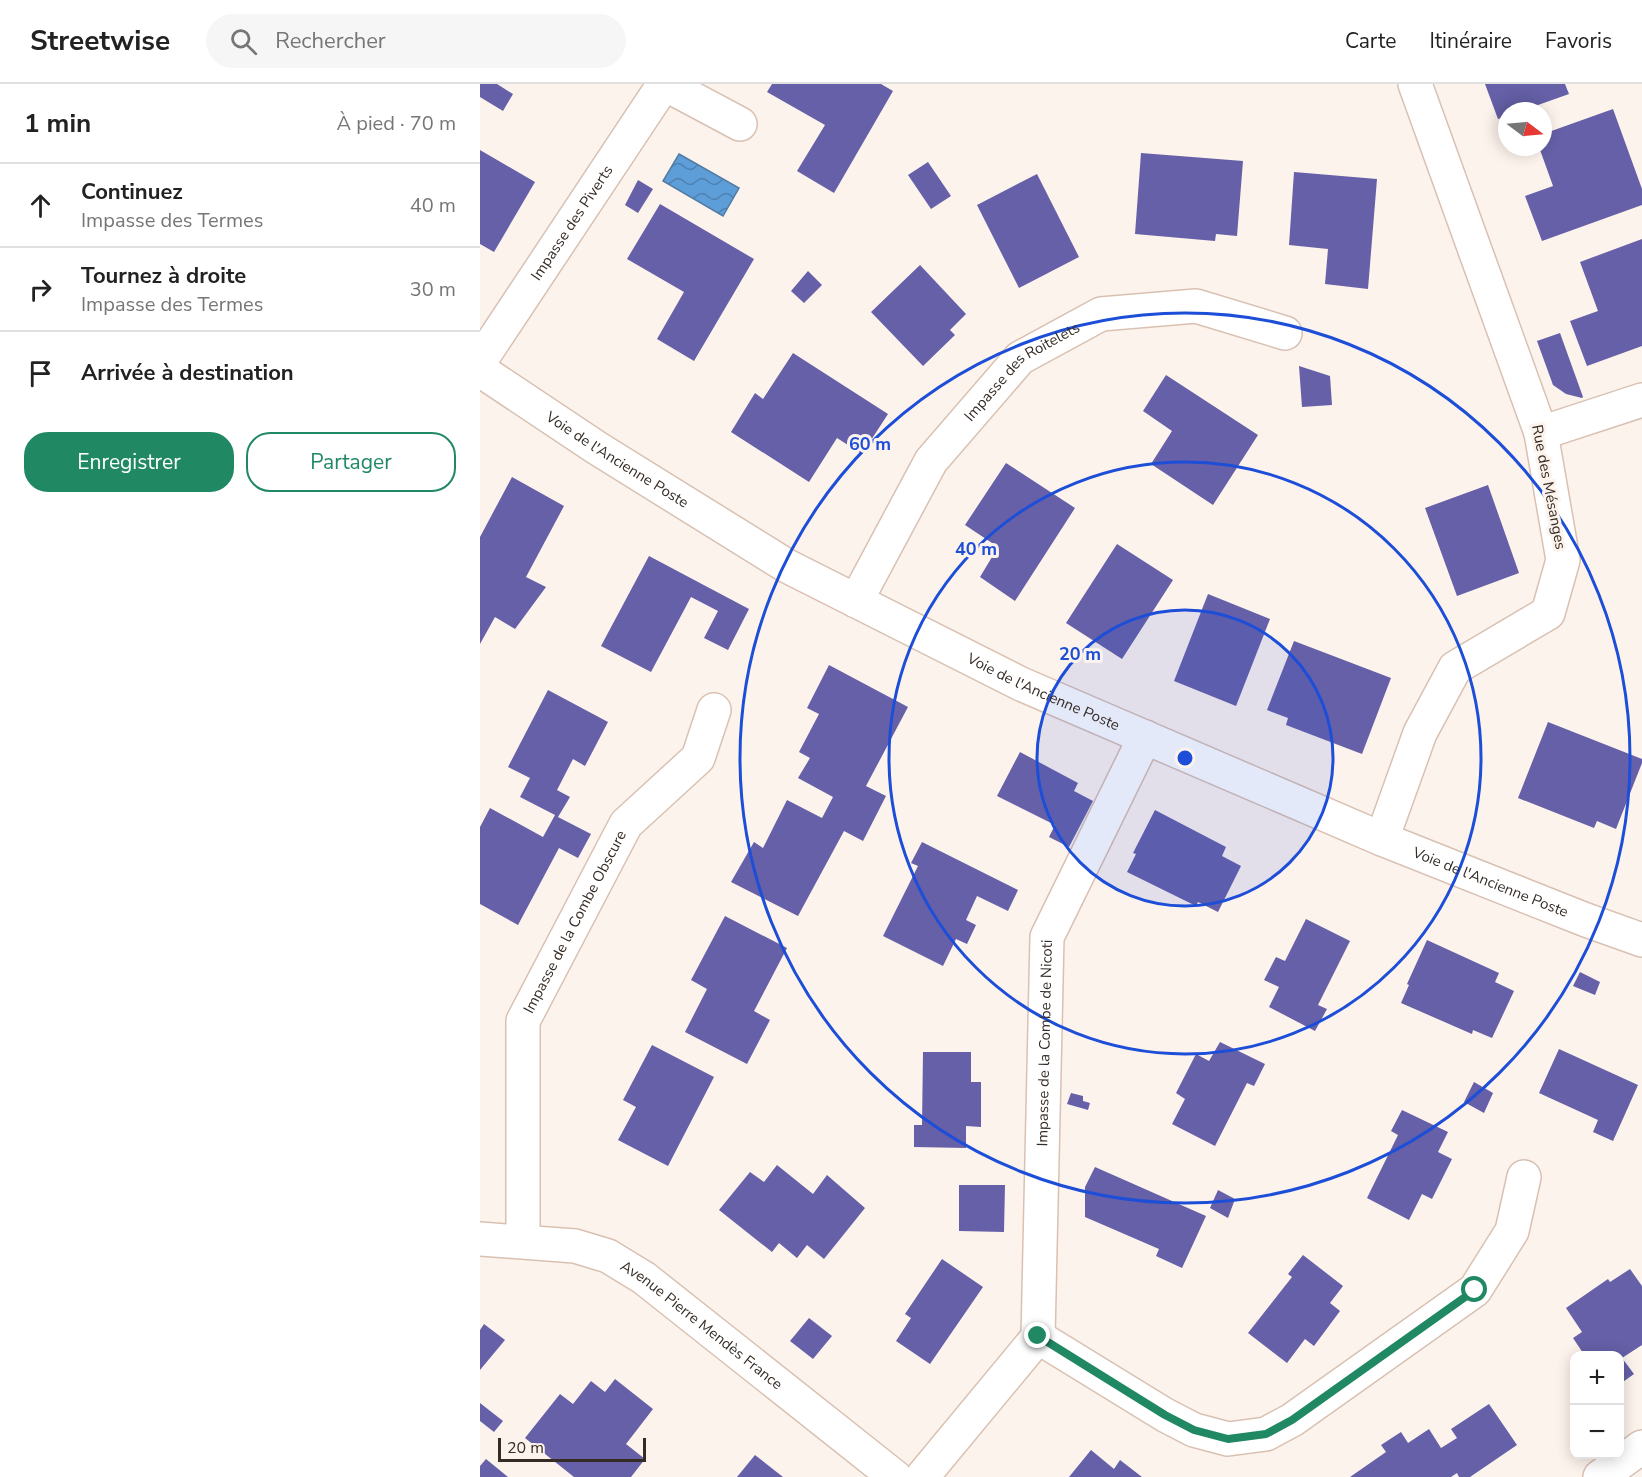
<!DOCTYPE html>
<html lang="fr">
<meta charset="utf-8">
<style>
:root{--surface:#fff;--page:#f6f6f6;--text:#222;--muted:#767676;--line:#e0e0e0;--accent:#208863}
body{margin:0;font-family:"Nunito Sans",sans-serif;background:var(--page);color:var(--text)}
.controls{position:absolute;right:18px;bottom:18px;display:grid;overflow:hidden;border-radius:12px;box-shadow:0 3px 15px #0003}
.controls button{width:54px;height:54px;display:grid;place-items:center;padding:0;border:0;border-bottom:2px solid var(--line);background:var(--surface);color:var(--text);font:30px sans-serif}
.compass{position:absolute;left:1018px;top:18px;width:54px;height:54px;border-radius:50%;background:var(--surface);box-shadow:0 3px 15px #0003;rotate:106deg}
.scale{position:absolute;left:18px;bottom:15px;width:148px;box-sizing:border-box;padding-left:6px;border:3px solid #362c26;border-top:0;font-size:16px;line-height:21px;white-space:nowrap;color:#362c26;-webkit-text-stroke:4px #fdf3ed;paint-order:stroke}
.stop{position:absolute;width:18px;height:18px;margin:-14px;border:4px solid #208863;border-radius:50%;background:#fff}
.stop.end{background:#208863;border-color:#fff;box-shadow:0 2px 6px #0008}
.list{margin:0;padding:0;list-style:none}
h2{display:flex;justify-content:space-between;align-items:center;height:78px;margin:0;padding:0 24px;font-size:26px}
h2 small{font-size:20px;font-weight:400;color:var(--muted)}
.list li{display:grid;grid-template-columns:39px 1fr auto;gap:18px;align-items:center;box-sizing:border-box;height:84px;padding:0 24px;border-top:2px solid var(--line)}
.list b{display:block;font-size:22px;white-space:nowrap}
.list p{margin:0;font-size:20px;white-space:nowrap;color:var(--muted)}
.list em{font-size:20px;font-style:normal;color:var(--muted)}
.actions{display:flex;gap:12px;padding:18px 24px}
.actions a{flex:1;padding:14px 0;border:2px solid var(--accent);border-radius:24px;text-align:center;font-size:21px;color:var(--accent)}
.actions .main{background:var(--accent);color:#fff}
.icon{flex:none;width:33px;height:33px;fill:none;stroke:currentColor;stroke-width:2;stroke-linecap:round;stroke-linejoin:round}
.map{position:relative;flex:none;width:1162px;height:1393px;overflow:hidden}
header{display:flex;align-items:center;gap:36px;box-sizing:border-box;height:84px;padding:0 30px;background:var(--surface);border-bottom:2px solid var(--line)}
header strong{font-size:28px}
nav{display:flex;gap:33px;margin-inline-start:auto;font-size:21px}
.search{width:420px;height:54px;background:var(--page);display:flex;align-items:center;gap:15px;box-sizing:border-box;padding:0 21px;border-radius:33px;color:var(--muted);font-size:22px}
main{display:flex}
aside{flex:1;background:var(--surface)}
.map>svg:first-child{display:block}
</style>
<header>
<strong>Streetwise</strong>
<div class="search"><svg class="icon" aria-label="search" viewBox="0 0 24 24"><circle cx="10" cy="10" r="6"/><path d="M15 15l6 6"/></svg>Rechercher</div>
<nav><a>Carte</a><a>Itinéraire</a><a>Favoris</a></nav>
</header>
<main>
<aside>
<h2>1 min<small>À pied · 70 m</small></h2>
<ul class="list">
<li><svg class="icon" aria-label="ahead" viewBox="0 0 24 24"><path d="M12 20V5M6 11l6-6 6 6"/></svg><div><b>Continuez</b><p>Impasse des Termes</p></div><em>40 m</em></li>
<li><svg class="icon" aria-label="right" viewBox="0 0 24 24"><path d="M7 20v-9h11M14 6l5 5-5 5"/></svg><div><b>Tournez à droite</b><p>Impasse des Termes</p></div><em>30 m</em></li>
<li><svg class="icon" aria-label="arrive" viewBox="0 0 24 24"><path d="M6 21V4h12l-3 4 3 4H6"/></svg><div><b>Arrivée à destination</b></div></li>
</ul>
<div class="actions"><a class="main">Enregistrer</a><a>Partager</a></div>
</aside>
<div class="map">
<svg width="1162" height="1393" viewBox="0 0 1162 1393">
<defs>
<pattern id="water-waves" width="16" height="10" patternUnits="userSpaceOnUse" patternTransform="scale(1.5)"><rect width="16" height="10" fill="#5d9ed9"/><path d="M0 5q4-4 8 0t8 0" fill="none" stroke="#4e81b0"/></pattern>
</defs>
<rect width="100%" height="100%" fill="#fdf3ed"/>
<!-- water -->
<path fill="url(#water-waves)" stroke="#517ca3" stroke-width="1.5" d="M199 70 259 104 243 132 183 97Z"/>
<!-- building -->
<g fill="#6560a7">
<path d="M0 0H17L33 10 23 27 0 13Z"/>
<path d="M292 0H401L413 7 354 109 317 87 345 41 287 8Z"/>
<path d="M1005 0H1085L1089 10 1041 27H1027V32L1018 35Z"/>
<path d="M1133 25 1162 105V121L1062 157 1045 112 1073 102 1059 63H1063V50Z"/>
<path d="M0 66 55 98 14 168 0 160Z"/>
<path d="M661 69 763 77 757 152 736 150 735 157 655 150Z"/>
<path d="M448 78 471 112 451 125 428 91Z"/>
<path d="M814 88 897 95 888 205 845 200 848 165 809 161Z"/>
<path d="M557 90 599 173 539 204 497 121Z"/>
<path d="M158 96 173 105 158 129 145 121Z"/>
<path d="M180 120 274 175 214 277 177 255 204 208 147 175Z"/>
<path d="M1162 155V262L1107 282 1090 237 1118 227 1100 178Z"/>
<path d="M440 181 486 230 470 246 475 251 443 282 391 228Z"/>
<path d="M328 187 342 201 324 219 311 207Z"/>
<path d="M1080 249 1103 313 1102 314 1086 310 1073 301 1057 257Z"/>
<path d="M313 269 408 330 382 370 357 354 329 398 251 348 275 309 283 315Z"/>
<path d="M819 282 850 292 852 321 822 323Z"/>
<path d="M686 291 778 351 733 421 671 380 692 347 663 327Z"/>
<path d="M526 379 595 424 535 517 500 493 518 463 485 441Z"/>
<path d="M32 393 84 422 46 493 66 503 35 545 15 533 0 560V453Z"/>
<path d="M1008 401 1039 489 977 512 945 424Z"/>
<path d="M637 460 693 496 642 575 586 539Z"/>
<path d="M169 472 269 525 248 566 224 554 238 527 211 513 171 588 121 562Z"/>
<path d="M728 510 790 535 756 622 694 597Z"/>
<path d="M814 557 911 594 882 670 806 641 808 634 787 626Z"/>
<path d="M349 581 428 623 386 702 406 712 383 757 364 747 318 832 251 798 274 758 283 764 307 716 342 734 353 713 318 694 330 674 319 668 339 630 327 624Z"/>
<path d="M68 606 128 638 105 682 93 675 77 706 90 713 78 733 111 750 98 774 79 764 38 841 0 820V743L10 724 63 753 75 731 40 713 50 694 28 683Z"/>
<path d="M1068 638 1162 675V679L1136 745 1117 737 1114 744 1038 714Z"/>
<path d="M540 668 598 699 594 707 613 717 589 763 569 753 575 741 517 712Z"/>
<path d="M675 726 746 763 742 772 761 782 738 828 718 818 716 822 647 788 656 770 653 769Z"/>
<path d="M442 758 538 806 528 827 497 812 486 836 496 841 487 860 476 855 463 882 403 852 438 782 431 779Z"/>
<path d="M245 832 307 864 274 927 290 936 267 980 205 948 227 905 211 896Z"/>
<path d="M826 835 870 857 838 921 847 925 835 947 789 923 799 903 784 896 796 873 805 877Z"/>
<path d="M947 856 1019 889 1015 898 1034 907 1012 954 993 946 992 950 921 919 929 901 927 900Z"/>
<path d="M1100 888 1120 898 1115 911 1093 902Z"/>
<path d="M740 958 785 980 774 1002 767 999 735 1062 692 1040 705 1015 696 1009 716 970 729 977Z"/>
<path d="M172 961 234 993 188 1082 138 1056 156 1023 143 1016Z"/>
<path d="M1079 965 1158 1001 1133 1057 1113 1048 1118 1036 1059 1009Z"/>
<path d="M443 968H491V998H501V1043L486 1042V1064L434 1063V1041H442Z"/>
<path d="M994 998 1013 1009 1004 1029 984 1018Z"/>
<path d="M591 1009 603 1012V1017L610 1019 608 1026 587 1020Z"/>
<path d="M922 1026 968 1048 958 1068 972 1075 952 1115 942 1110 929 1136 887 1114 918 1051 911 1047Z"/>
<path d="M297 1081 333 1110 347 1091 385 1124 344 1175 327 1161 317 1174 299 1159 292 1168 239 1126 270 1088 284 1098Z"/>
<path d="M615 1083 726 1132 702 1184 676 1172 679 1165 605 1133V1103Z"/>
<path d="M479 1101H525L524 1148 479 1147Z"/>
<path d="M738 1106 755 1115 748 1134 730 1124Z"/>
<path d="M823 1171 863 1202 850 1219 860 1227 834 1262 825 1255 807 1279 768 1249 812 1193 808 1190Z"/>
<path d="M462 1175 503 1203 450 1280 416 1257 431 1234 425 1230Z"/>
<path d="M1150 1185 1162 1202V1261L1142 1274 1154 1290 1140 1300V1272H1105L1093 1254 1102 1248 1086 1224 1128 1195 1130 1198Z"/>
<path d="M329 1234 352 1252 333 1275 310 1257Z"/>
<path d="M4 1240 25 1256 0 1286V1246Z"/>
<path d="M135 1295 173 1325 146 1360 165 1375 151 1393H94L45 1354 80 1310 93 1320 111 1297 125 1308Z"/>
<path d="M0 1319 23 1337 14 1348 0 1337Z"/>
<path d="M1009 1320 1037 1361 990 1393H979L977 1389 971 1393H870L906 1368 901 1361 921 1348 928 1359 949 1345 961 1364 977 1354 971 1345Z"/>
<path d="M611 1366 634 1385 640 1376 662 1393H589Z"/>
<path d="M275 1371 303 1393H257Z"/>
<path d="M6 1375 28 1393H0V1382Z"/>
</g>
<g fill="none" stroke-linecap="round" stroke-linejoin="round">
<defs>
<g id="minor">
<path d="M185 0 260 40"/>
<path id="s1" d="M0 277 184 0"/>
<path id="s2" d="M0 286 117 364 307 482 541 600 902 755 1106 836 1162 856"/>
<path d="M1061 349 1162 316"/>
<path id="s3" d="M376 517 451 377 540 274 621 230 716 222 805 249"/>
<path d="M902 755 940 649 975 584 1068 529 1083 476 1061 349 935 0"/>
<path id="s4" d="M0 1155 95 1162 128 1172 164 1194 415 1393"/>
<path id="s5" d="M43 1157V937L146 740 218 674 234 626"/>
<path id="s6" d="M558 1253 567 853 665 653"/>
<path d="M442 1393 558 1253 685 1331 714 1346 748 1355 786 1350 812 1336 995 1206 1032 1147 1044 1093"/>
<path d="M1120 1393 1162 1363"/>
</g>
</defs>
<!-- minor casing -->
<use href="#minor" stroke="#d9c1b2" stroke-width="36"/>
<!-- minor -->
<use href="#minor" stroke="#fff" stroke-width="33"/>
</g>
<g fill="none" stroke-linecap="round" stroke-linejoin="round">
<!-- route -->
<path stroke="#208863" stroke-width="8" d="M558 1252 685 1331 714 1346 748 1355 786 1350 812 1336 995 1206"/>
</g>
<!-- distance rings -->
<circle cx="705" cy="674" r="148" fill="#1d4ed8" fill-opacity=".12"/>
<g fill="none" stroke="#1d4ed8" stroke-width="3">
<circle cx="705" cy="674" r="148"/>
<circle cx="705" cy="674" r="296"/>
<circle cx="705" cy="674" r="445"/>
</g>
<g text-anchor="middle" stroke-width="6" stroke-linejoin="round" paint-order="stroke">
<!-- street labels -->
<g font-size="15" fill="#362c26" stroke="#fdf3ed">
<text dy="5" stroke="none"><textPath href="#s1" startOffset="166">Impasse des Piverts</textPath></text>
<text dy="5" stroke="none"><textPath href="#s3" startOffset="288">Impasse des Roitelets</textPath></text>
<text dy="5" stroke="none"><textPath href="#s2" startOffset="164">Voie de l'Ancienne Poste</textPath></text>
<text transform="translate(1069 403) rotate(79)" y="5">Rue des Mésanges</text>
<text dy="5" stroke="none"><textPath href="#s2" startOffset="650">Voie de l'Ancienne Poste</textPath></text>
<text dy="5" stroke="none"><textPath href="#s2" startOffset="1136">Voie de l'Ancienne Poste</textPath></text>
<text dy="5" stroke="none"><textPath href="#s5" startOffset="332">Impasse de la Combe Obscure</textPath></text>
<text dy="5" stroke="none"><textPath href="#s6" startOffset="294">Impasse de la Combe de Nicoti</textPath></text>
<text dy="5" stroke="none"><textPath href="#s4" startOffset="246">Avenue Pierre Mendès France</textPath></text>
</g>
</g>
<circle cx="705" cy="674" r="9" fill="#1d4ed8" stroke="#fdf3ed" stroke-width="3"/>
<g font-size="18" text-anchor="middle" font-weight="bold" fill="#1d4ed8" stroke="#fdf3ed" stroke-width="6" stroke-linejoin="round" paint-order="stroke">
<text x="390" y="366">60 m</text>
<text x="496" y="471">40 m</text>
<text x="600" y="576">20 m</text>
</g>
</svg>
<div class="controls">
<button>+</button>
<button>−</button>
</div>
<svg class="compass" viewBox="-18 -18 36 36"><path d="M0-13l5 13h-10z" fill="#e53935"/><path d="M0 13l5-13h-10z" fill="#767676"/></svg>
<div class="scale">20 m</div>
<div class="stop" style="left:995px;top:1206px"></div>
<div class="stop end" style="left:558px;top:1252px"></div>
</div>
</main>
